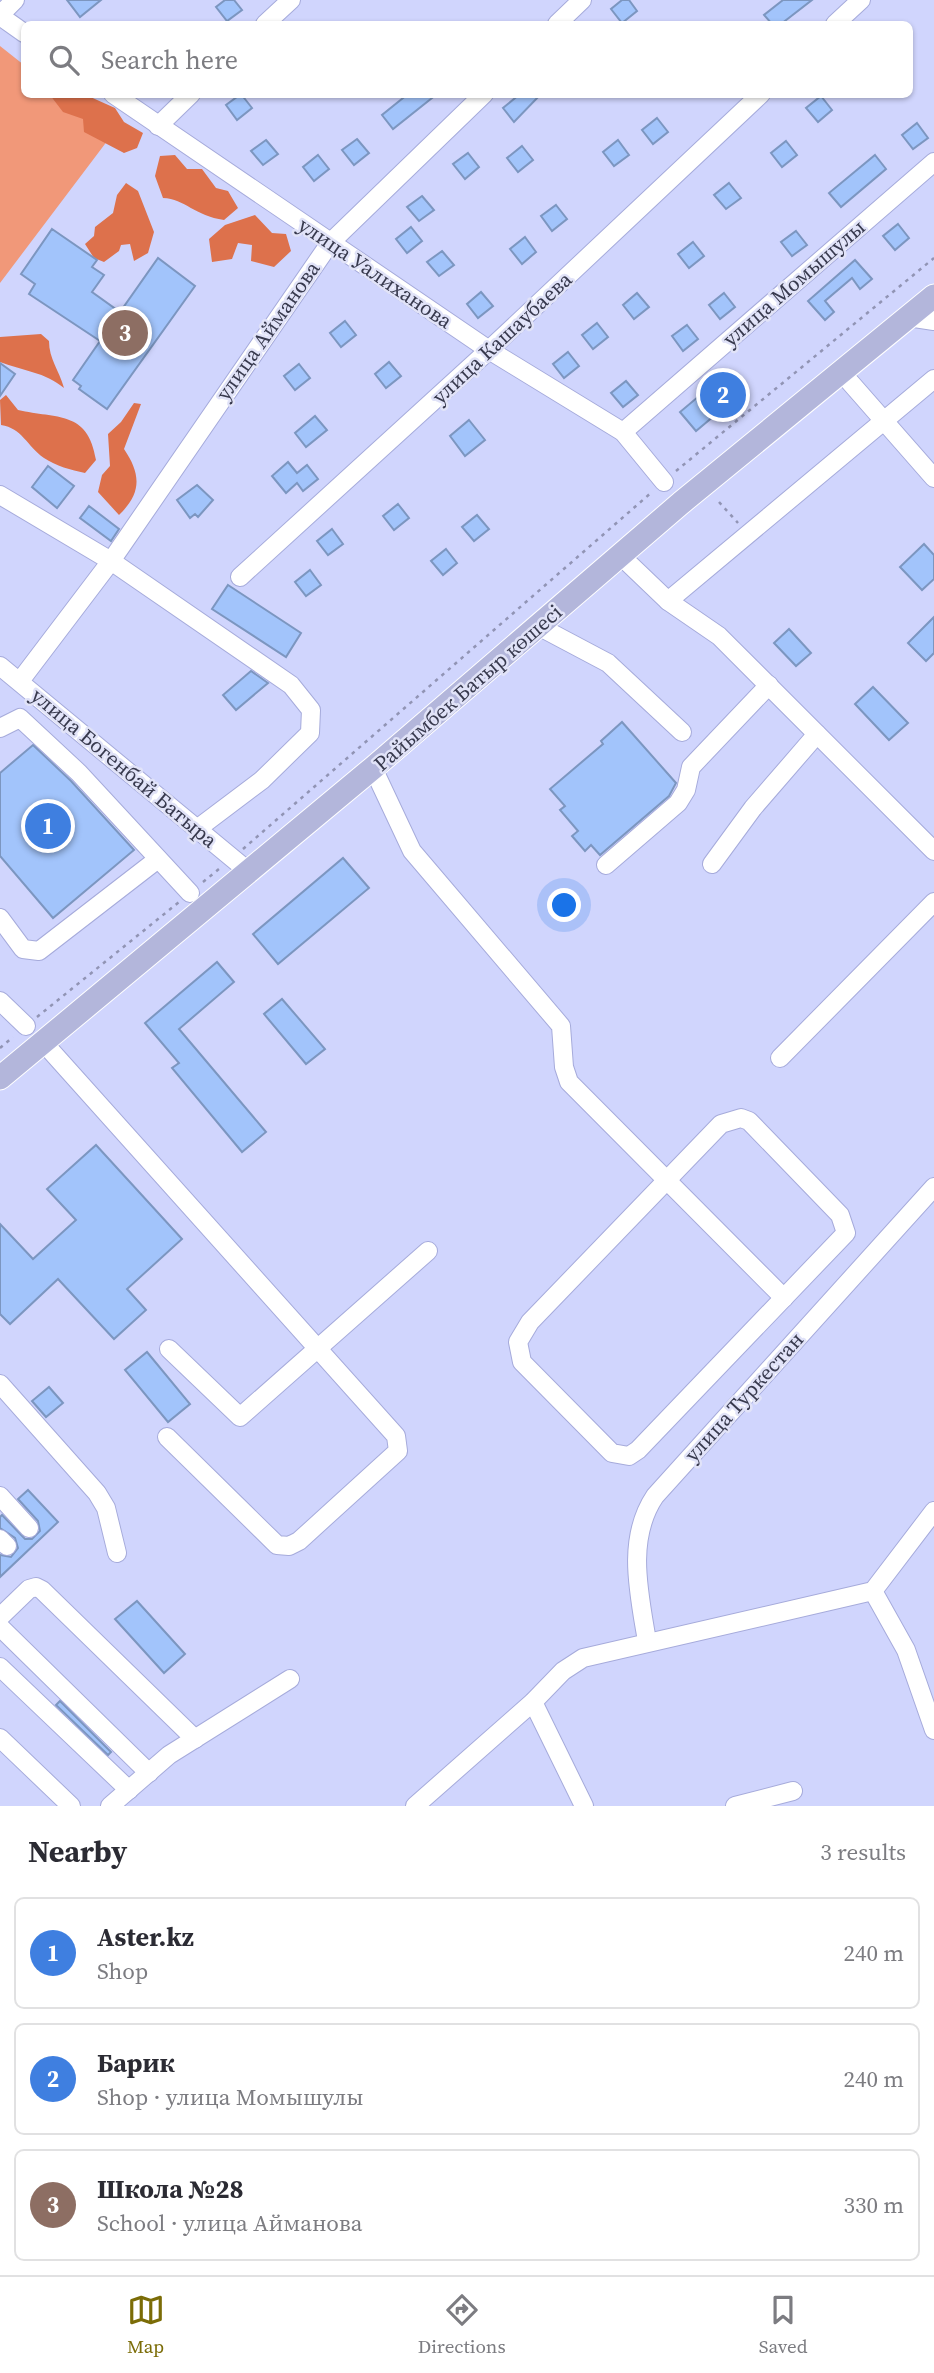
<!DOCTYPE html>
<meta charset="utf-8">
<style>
:root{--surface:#fff;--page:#f7f7f7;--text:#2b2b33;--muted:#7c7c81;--line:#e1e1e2;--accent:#7b6c07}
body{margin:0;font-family:"Source Serif 4",serif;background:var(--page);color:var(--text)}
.you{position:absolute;left:565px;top:906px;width:24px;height:24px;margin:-18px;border:5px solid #fff;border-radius:50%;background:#1a73e8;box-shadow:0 0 0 10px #1a73e833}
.badge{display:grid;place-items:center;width:46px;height:46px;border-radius:50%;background:var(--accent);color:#fff;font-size:23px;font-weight:700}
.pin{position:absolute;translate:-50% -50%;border:4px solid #fff;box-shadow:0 2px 7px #0006}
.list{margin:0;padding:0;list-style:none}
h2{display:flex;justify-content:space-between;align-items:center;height:91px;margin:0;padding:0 28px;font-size:30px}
h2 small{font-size:23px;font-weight:400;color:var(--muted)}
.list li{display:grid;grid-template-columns:46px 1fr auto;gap:21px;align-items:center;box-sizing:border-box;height:112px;margin:0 14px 14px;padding:0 14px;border:2px solid var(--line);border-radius:10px}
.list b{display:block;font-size:26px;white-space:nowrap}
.list p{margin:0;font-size:23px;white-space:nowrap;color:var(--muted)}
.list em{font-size:23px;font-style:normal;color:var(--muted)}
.icon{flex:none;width:38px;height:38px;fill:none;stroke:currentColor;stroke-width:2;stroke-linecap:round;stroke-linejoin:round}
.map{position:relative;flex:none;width:934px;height:1806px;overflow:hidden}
.search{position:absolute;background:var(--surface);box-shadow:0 2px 5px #0004;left:21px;right:21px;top:21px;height:77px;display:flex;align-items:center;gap:18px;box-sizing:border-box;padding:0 24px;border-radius:10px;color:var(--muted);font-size:26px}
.sheet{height:469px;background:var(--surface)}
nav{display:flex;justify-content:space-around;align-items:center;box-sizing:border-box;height:98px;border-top:2px solid var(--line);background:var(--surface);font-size:19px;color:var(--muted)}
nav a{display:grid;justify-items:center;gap:4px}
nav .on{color:var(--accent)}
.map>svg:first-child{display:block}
</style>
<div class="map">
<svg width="934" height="1806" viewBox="0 0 934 1806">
<rect width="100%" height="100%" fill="#d0d5fd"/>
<!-- green -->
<path fill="#f19879" d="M0 46 24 65V94L64 95 114 132 0 283Z"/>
<!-- forest -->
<g fill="#dd714c">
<path d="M50 95H86L115 108 124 122 143 133 137 148 124 153 84 132 83 119 63 112Z"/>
<path d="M175 155 187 169H202L216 188 228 191 238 208 224 220C195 216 185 199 163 198L155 176 160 156Z"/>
<path d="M126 183 138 191 154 232 148 253 134 261 130 244 121 245 119 251 104 262 94 258 85 244 94 236 95 227 113 213 117 195Z"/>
<path d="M255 215 272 233 286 234 291 251 274 267 251 261 252 245 238 243 232 259 212 262 209 239 225 225Z"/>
<path d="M41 334 49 341C49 359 59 370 64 388 45 372 23 371 0 362V337Z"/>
<path d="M6 395 18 410C57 419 88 410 96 460L85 473C71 470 56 466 44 458 27 446 22 428 1 425L0 400Z"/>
<path d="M134 403 141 404 124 449C141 474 142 493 119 515L98 492 102 475 110 466 108 434 121 422Z"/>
</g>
<!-- building -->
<g fill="#a2c4fb" stroke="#7c96c0" stroke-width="2">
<path d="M67 0H101L80 17Z"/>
<path d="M225 0H234L242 10 227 21 216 7Z"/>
<path d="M622 0H629L637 11 622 23 611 9Z"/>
<path d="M783 0H812L781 24H772L764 15Z"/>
<path d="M241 94 252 108 237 120 226 105Z"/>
<path d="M408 94H437L393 129 382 115Z"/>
<path d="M520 94H541L514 122 503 108Z"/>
<path d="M821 96 832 110 818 122 806 108Z"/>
<path d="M657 118 668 132 653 144 642 130Z"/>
<path d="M917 123 928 138 913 149 902 135Z"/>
<path d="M357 139 369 153 354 165 342 150Z"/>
<path d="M266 140 278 154 263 165 251 151Z"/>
<path d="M618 140 629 155 614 166 603 152Z"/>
<path d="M786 141 797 155 782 167 771 153Z"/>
<path d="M522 146 533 160 518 172 507 158Z"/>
<path d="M468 153 479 167 465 179 453 164Z"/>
<path d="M318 155 329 169 314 181 303 167Z"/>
<path d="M875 155 886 169 841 207 829 193Z"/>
<path d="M729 183 741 198 726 209 714 195Z"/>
<path d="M422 196 434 210 419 221 407 207Z"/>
<path d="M556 205 567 219 552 231 541 216Z"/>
<path d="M898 224 909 238 895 250 883 236Z"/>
<path d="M411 227 422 241 407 253 396 239Z"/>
<path d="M52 229 97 260 92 267 104 275 92 292 120 312 158 258 195 286 107 409 79 389 81 386 73 380 100 341 29 294 35 284 21 274Z"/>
<path d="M796 231 807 245 792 256 781 242Z"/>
<path d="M525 237 536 252 522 264 510 249Z"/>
<path d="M693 242 704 256 689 268 678 254Z"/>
<path d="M442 251 454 265 439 276 427 262Z"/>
<path d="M855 260 872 279 860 289 852 278 825 301 834 312 825 320 808 301Z"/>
<path d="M481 292 493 306 478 318 467 304Z"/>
<path d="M637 293 649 307 634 319 623 305Z"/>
<path d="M724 293 735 307 720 319 709 305Z"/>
<path d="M345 321 356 335 341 347 330 333Z"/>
<path d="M597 323 608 337 593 349 582 335Z"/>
<path d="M687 325 698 339 683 351 672 336Z"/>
<path d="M568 352 579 366 564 378 553 364Z"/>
<path d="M389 362 401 376 386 388 375 374Z"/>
<path d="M0 363 15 374 0 396Z"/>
<path d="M299 364 310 378 295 390 284 376Z"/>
<path d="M723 376 739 395 696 431 680 412Z"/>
<path d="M626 381 638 395 623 407 611 393Z"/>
<path d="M315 416 327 430 306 447 295 433Z"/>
<path d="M469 420 485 440 465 456 450 436Z"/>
<path d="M288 462 297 473 307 465 318 479 303 491 297 483 286 493 272 476Z"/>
<path d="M48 466 74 486 57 508 32 487Z"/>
<path d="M197 485 213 500 198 517 195 514 190 518 177 500Z"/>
<path d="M398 504 409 518 394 530 383 516Z"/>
<path d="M89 506 119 529 111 541 80 518Z"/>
<path d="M477 515 489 529 474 541 462 527Z"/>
<path d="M332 529 343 544 328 555 317 541Z"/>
<path d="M924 544 934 555V579L922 590 900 567Z"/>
<path d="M446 549 457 563 443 575 431 561Z"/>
<path d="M310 570 321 585 306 596 295 582Z"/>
<path d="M228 585 301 633 286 657 212 609Z"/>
<path d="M934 617V653L926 661 908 643Z"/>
<path d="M789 629 811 653 796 666 774 643Z"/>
<path d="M251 671 268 683 236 710 223 695Z"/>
<path d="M873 687 908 723 889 740 855 704Z"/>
<path d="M622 722 676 783 669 796 600 855 591 845 585 851 572 836 578 831 560 810 565 806 550 789 603 744 601 741Z"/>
<path d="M33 745 71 781 134 850 53 918 0 856V773Z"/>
<path d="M343 858 369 888 278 964 253 934Z"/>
<path d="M217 962 234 982 179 1029 266 1132 242 1152 172 1068 179 1063 145 1023Z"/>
<path d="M282 999 325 1049 306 1064 264 1014Z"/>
<path d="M96 1145 182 1239 127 1289 146 1310 114 1339 58 1279 10 1324 0 1314V1224L33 1259 76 1220 47 1189Z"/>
<path d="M147 1352 190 1404 168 1422 125 1370Z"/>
<path d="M49 1387 63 1403 46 1417 32 1401Z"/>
<path d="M28 1490 58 1522 0 1577V1555L11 1557 18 1548 15 1538 0 1528V1517L2 1515 25 1539H32L40 1531 38 1521 18 1499Z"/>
<path d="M137 1601 185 1654 164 1673 115 1619Z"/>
<path d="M60 1701 111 1752 108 1755 56 1705Z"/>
</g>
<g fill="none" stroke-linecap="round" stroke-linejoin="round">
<defs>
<g id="minor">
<path d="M0 15 15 0"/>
<path d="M0 16 24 33"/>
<path d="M265 24 291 0"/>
<path d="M557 24 582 0"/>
<path d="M835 24 861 0"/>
<path d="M113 94 489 350 623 432 664 482"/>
<path d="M158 126 191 94"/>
<path d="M908 317 934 321"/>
<path d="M842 373 934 478"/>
<path d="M623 432 934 162"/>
<path d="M0 495 111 561 291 685 311 710 310 733 262 780 197 829"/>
<path d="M621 556 668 601 719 636 934 851"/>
<path d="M240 577 489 350 761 94"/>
<path d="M668 601 934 379"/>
<path d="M540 627 608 663 682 732"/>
<path d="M0 666 248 871"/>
<path d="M20 681 111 561 330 243 484 94"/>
<path d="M0 728 20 718 79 773 190 893"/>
<path d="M373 768 412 851 561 1026 564 1067 569 1082 784 1298"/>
<path d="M712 864 753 808 817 734"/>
<path d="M606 865 678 803 686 790 691 767 769 685"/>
<path d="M0 918 23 949 39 951 158 859"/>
<path d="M0 1001 26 1026"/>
<path d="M43 1042 396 1436 398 1451 299 1541 289 1546 277 1545 167 1437"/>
<path d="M780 1058 934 902"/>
<path d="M741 1118 749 1121 840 1215 846 1233 638 1450 629 1456 612 1453 522 1362 518 1342 530 1322 721 1124Z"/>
<path d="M169 1349 240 1417 428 1251"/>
<path d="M0 1384 97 1493 106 1508 117 1553"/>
<path d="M0 1496 29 1528"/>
<path d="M0 1539 7 1546"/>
<path d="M873 1591 906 1650 934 1730"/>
<path d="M0 1617 29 1589 36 1587 42 1590 195 1739"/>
<path d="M0 1627 149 1773"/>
<path d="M647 1641C639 1593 626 1539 655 1496L934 1187"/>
<path d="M0 1667 129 1790"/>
<path d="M533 1702 584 1806"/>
<path d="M0 1738 71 1806"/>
<path d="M110 1806 169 1755 290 1679"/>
<path d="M415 1806 533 1702 563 1671 583 1658 873 1591 934 1511"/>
<path d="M735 1806 793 1791"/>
</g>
<path id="major" d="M0 1078 373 768 681 503 934 296"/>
</defs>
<!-- minor casing -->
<use href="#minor" stroke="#a6abdb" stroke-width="20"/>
<!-- major casing -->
<use href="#major" stroke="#fff" stroke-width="25"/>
<!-- path -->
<g stroke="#9194b4" stroke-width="2.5" stroke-dasharray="3.5 5" stroke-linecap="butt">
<path d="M676 471 934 258"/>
<path d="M719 502 738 523"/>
<path d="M243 849 652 492"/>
<path d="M203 882 219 869"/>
<path d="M37 1017 179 902"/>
<path d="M0 1048 13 1037"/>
</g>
<!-- minor -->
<use href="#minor" stroke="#fff" stroke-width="18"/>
<!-- major -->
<use href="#major" stroke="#b3b6db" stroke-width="23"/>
</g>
<g text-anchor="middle" stroke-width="5" stroke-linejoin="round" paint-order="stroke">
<!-- street labels -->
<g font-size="21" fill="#383a4e" stroke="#e1e3f8">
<text transform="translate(375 273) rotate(34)" y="7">улица Уалиханова</text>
<text transform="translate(794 283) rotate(-41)" y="7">улица Момышулы</text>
<text transform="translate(268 331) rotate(-55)" y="7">улица Айманова</text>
<text transform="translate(502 338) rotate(-43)" y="7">улица Кашаубаева</text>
<text transform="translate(468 688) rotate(-41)" y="7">Райымбек Батыр көшесі</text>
<text transform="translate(124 768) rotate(40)" y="7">улица Богенбай Батыра</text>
<text transform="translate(744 1397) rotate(-48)" y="7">улица Туркестан</text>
</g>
</g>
</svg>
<div class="you"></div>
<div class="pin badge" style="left:48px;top:826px;background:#3f7fe0">1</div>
<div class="pin badge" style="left:723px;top:395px;background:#3f7fe0">2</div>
<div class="pin badge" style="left:125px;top:333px;background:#8d6e63">3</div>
<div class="search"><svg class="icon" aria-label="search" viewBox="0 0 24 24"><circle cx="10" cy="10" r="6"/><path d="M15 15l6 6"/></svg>Search here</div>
</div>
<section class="sheet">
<h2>Nearby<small>3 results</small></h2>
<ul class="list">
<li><span class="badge" style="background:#3f7fe0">1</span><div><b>Aster.kz</b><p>Shop</p></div><em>240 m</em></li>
<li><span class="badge" style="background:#3f7fe0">2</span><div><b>Барик</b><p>Shop · улица Момышулы</p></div><em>240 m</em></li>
<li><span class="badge" style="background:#8d6e63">3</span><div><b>Школа №28</b><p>School · улица Айманова</p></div><em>330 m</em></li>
</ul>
</section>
<nav>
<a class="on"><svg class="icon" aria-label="map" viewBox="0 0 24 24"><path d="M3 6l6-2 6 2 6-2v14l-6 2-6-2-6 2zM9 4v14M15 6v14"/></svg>Map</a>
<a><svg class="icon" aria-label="directions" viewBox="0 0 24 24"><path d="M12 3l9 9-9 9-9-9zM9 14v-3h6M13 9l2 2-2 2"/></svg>Directions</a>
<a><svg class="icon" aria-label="saved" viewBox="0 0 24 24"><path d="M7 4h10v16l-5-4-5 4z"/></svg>Saved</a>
</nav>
